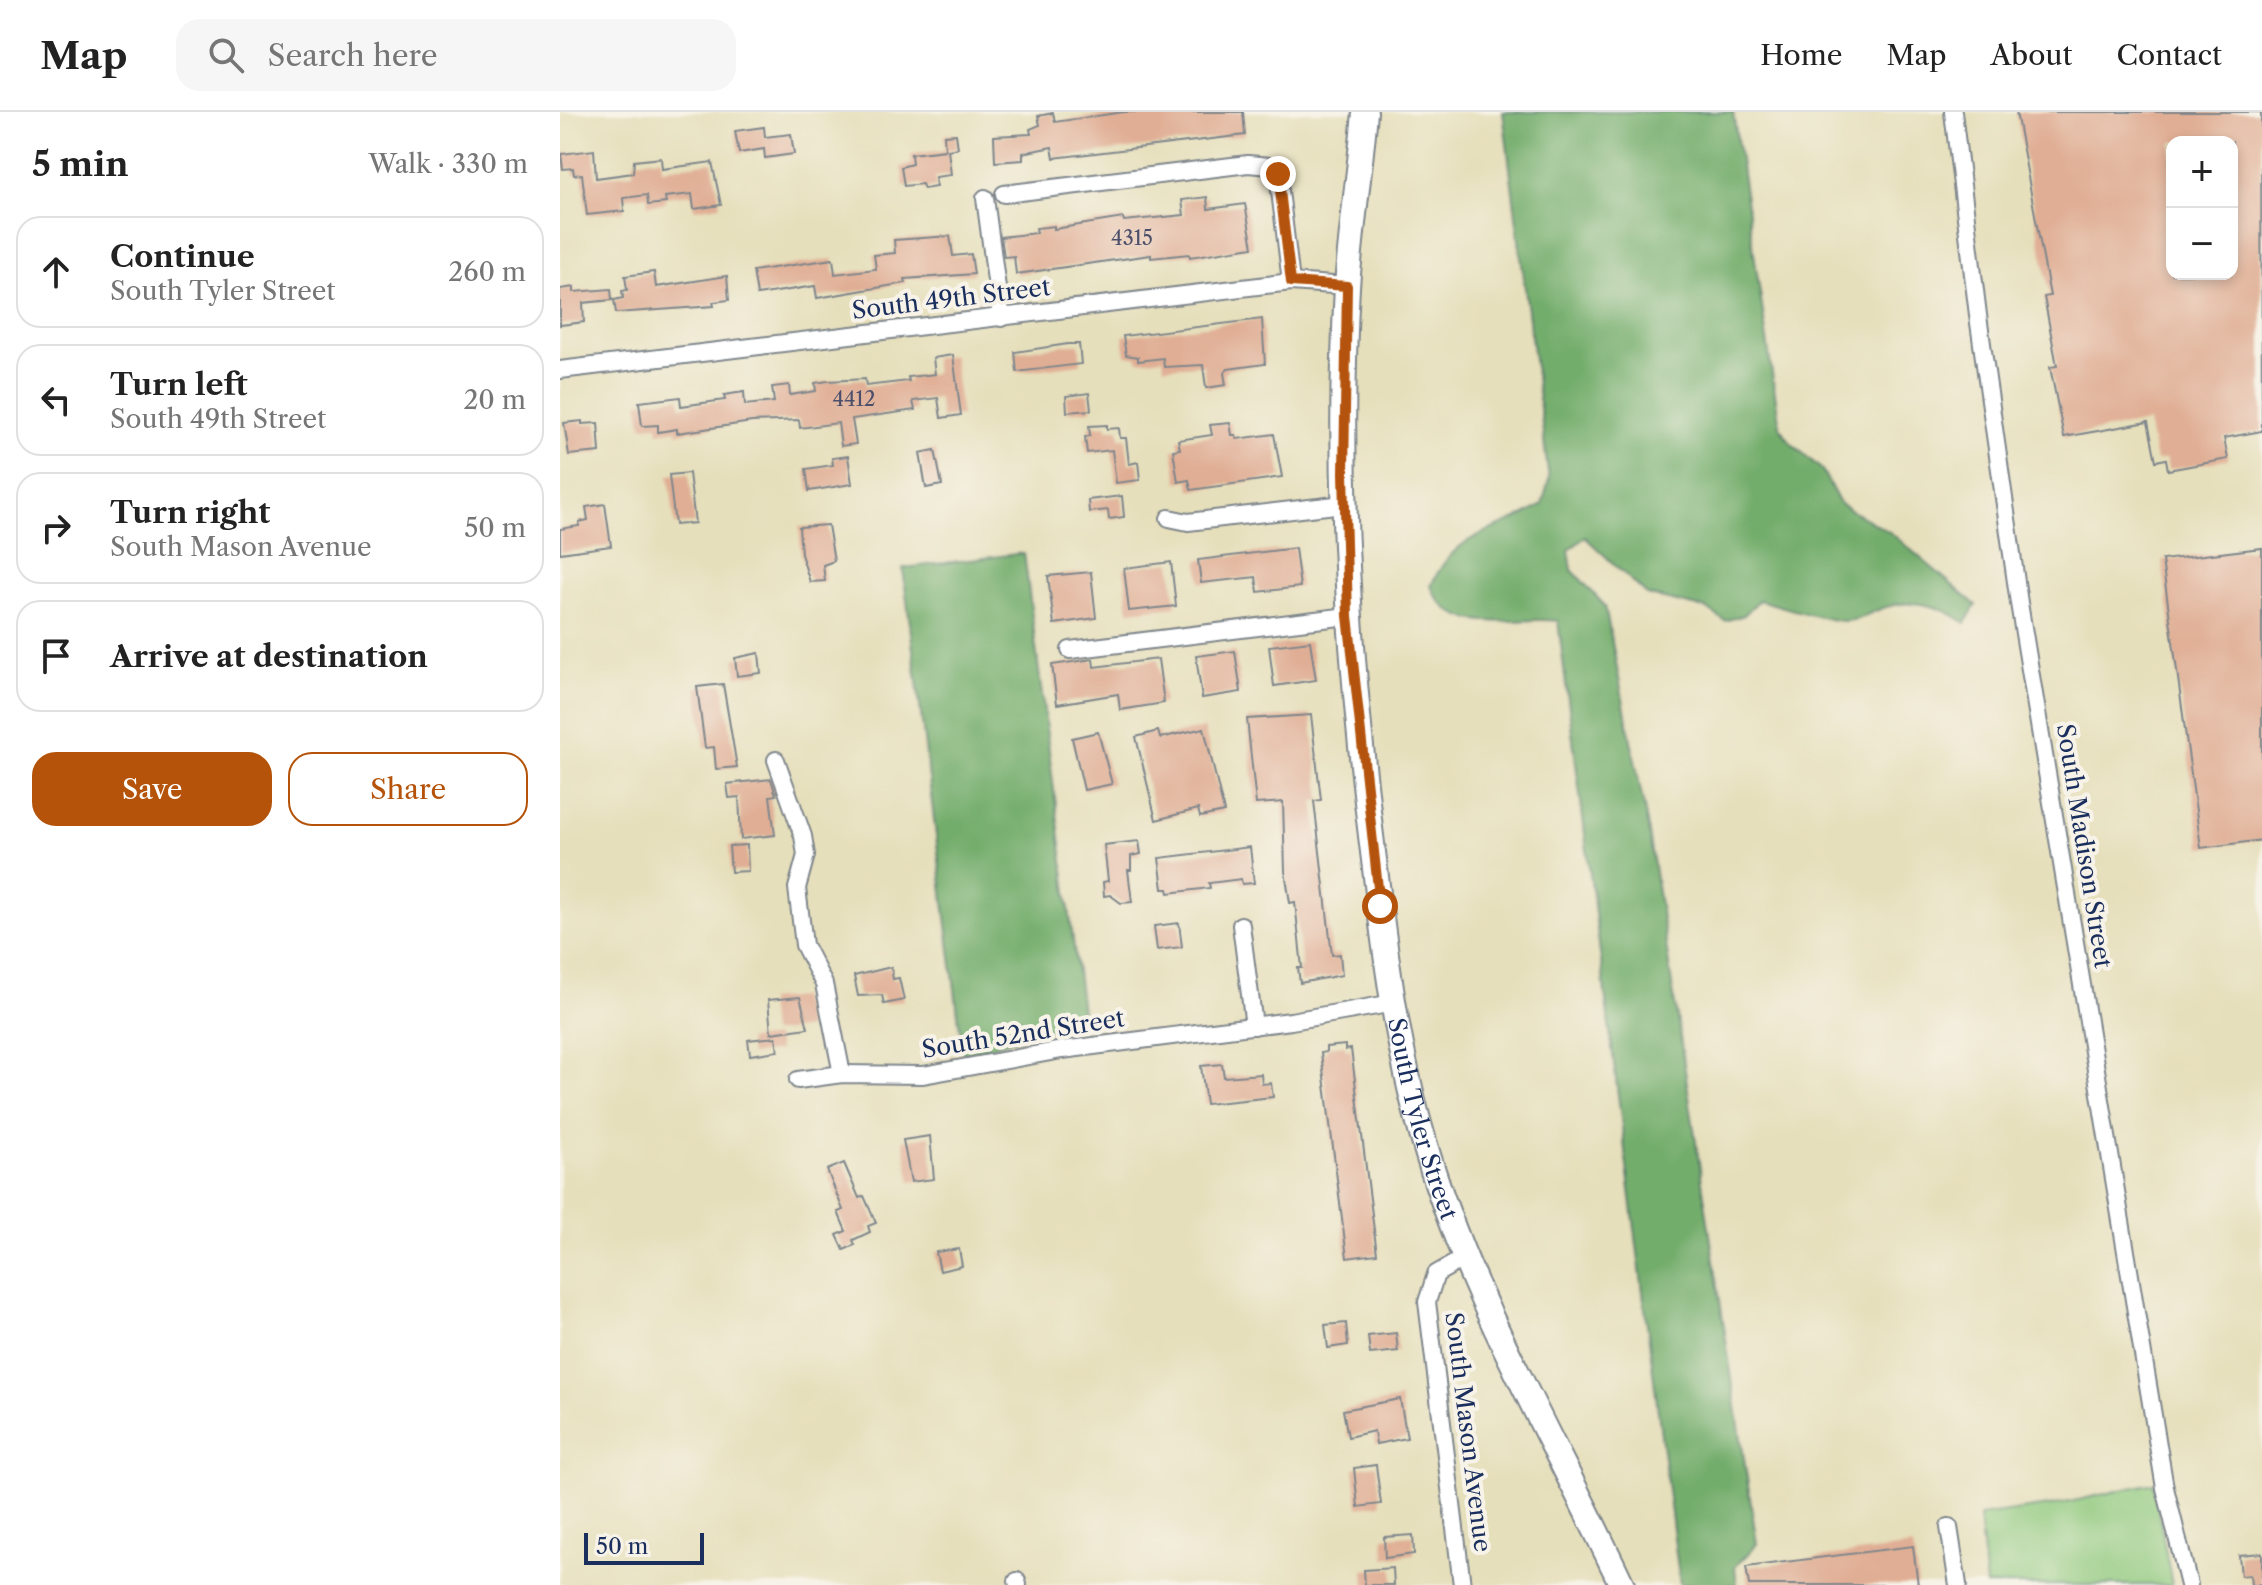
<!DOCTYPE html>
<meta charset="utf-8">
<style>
:root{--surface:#fff;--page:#f6f6f6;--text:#222;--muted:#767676;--line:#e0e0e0;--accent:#b45309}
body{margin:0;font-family:"Libre Caslon Text",serif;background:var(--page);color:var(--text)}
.controls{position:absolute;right:24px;top:24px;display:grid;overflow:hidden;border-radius:16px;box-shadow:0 4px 12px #0003}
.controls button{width:72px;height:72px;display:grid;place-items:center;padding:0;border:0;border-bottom:2px solid var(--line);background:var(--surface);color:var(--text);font:40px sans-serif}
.scale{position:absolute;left:24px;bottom:20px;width:120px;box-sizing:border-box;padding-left:8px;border:4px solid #1b2f5e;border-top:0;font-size:22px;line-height:28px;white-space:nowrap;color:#1b2f5e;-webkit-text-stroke:6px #f7f3e8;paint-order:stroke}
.stop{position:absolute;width:24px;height:24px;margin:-18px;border:6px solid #b45309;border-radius:50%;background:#fff}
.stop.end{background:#b45309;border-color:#fff;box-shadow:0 2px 8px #0008}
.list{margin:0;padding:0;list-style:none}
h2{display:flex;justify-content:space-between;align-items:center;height:104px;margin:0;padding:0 32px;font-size:34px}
h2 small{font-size:26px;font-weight:400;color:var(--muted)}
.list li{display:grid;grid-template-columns:52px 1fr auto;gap:24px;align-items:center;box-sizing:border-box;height:112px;margin:0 16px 16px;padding:0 16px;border:2px solid var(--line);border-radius:24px}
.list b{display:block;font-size:30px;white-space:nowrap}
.list p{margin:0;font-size:26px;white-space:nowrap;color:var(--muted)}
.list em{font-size:26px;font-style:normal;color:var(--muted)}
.actions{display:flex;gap:16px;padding:24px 32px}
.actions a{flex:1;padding:18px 0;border:2px solid var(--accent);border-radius:24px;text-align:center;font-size:28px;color:var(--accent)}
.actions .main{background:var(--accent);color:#fff}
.icon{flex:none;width:44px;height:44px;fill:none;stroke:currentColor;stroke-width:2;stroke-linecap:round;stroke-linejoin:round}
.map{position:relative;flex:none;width:1702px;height:1473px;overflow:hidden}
header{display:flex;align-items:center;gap:48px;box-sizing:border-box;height:112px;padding:0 40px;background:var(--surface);border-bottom:2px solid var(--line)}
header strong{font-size:38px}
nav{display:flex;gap:44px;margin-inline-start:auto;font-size:28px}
.search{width:560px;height:72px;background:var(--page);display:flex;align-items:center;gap:20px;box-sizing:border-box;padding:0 28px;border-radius:24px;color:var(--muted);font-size:30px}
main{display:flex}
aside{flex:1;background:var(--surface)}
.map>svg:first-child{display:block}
</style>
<header>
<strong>Map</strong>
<div class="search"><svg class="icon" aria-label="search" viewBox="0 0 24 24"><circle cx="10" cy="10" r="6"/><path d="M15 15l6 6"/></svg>Search here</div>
<nav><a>Home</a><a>Map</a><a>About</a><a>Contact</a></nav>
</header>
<main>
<aside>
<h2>5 min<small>Walk · 330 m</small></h2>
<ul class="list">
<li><svg class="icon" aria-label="ahead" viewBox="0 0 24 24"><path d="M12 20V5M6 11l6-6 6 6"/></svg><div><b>Continue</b><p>South Tyler Street</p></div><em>260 m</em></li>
<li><svg class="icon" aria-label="left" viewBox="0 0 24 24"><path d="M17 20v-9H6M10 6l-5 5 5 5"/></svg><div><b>Turn left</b><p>South 49th Street</p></div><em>20 m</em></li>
<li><svg class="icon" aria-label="right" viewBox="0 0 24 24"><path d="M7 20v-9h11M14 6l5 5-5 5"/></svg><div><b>Turn right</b><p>South Mason Avenue</p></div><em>50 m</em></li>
<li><svg class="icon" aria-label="arrive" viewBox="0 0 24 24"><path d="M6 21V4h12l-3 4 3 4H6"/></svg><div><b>Arrive at destination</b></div></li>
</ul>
<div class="actions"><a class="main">Save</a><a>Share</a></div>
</aside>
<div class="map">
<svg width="1702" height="1473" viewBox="0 0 1702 1473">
<rect width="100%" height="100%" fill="#f7f3e8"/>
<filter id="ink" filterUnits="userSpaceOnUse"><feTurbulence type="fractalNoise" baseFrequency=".0125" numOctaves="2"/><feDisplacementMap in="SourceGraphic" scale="16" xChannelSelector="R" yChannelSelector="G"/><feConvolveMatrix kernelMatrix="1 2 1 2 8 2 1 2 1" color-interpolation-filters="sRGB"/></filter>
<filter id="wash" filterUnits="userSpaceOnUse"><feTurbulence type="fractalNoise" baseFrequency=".006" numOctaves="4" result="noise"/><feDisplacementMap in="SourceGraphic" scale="32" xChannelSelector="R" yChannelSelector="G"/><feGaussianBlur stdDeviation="1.8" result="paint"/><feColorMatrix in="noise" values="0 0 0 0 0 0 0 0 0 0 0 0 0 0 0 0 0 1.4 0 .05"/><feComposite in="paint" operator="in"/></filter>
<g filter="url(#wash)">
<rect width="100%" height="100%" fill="#e6dfbb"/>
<!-- green -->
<path fill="#8fc97d" stroke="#557c6e" stroke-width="2" d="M1593 1371 1612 1473H1426L1419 1404 1496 1393Z"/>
<!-- forest -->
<g fill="#73ad6c" stroke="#476e65" stroke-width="2">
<path d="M943 0H1173L1220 315 1231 331 1262 358 1280 392 1331 421 1416 493 1405 511C1379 492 1350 485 1318 498 1305 503 1297 509 1283 509 1268 509 1216 493 1199 488L1184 503 1165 509 1147 497 1087 483 1025 425 1009 438 1012 458 1045 494 1089 721 1197 1432 1175 1455 1177 1473H1120L998 509C955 503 892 527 871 474 897 415 939 422 982 393L989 368Z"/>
<path d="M464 441 523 907 403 943 343 456Z"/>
</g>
<g id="blocks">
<!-- building -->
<g fill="#e0ae94" fill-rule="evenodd">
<path d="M564 0H683L685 23 494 46 492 35 463 41V48L435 50 434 24 471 22 470 17 480 13 478 4 493 1 495 10Z"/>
<path d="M1456 0H1701L1702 319 1664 326 1668 347 1608 358 1606 347 1596 349 1588 310 1504 325 1490 255 1497 254 1484 185 1490 184ZM1612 30H1672V162H1612Z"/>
<path d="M204 15 205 25 231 22 234 42 205 46 204 37 179 41 175 19Z"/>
<path d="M396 22 398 36 388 38 391 63 375 65 376 75 364 77 362 72 344 74 341 55 352 52 351 42 385 38 384 23Z"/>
<path d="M34 38 36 66 73 61 74 49 101 46 102 57 152 50 161 93 134 97 132 82 105 85 106 91 88 93 87 83 63 86 64 99 27 103 22 62 14 63 13 56 3 57 1 42Z"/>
<path d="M647 85 648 97 685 92 693 135 630 145 629 142 591 146V143L456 162 454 144 444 145 441 125 477 121 476 116 494 114V117L563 106 564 109 624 103 622 88Z"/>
<path d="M390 124 393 144 411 142 414 162 345 167 346 171 257 186 255 174 197 183 193 159 273 147 275 162 316 157 314 143 335 141 334 128Z"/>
<path d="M94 160 96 175 167 164 169 188 153 190 154 194 56 201 54 188 63 186 62 179 67 178 65 164Z"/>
<path d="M14 175V180L51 177 52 188 23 191 24 210 0 213V177Z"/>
<path d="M702 207 705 252 668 257 664 261 666 273 646 276 643 253 604 255 603 246 578 249V245L566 243 563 224Z"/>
<path d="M508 232H519L521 252 457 260 455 240Z"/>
<path d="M393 243 401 303 381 306 378 286 353 289 355 298 292 307 296 332 281 334 278 311 240 316 239 308 192 310 117 321V317L98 320V313L82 314 79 290 120 285 121 294 165 288 164 283 184 280 185 293 214 290 212 275 229 273 230 283 256 279 255 271 268 269 305 267 306 274 349 269 348 265 375 262 373 246Z"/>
<path d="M529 281 531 298 507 300 506 284Z"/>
<path d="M22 309V312L38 311 40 340 9 343 4 311Z"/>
<path d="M670 311 672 323H676L677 327 714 322 722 365 631 378 629 368 618 370 613 338 620 337 618 328 652 323 650 313Z"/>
<path d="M547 313V317L559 316 560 326H566L569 352 578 350 580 368 556 371 552 338 527 341 525 325 530 324 529 314Z"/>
<path d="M375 338 382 373 366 376 360 341Z"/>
<path d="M288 344 292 372 249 379 246 357 273 353 272 346Z"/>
<path d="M129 361 135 411 115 413 109 363Z"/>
<path d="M562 384 564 405 549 407 548 398 529 400 528 388Z"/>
<path d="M45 392 51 434 0 441V417L19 414V410L28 408 26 395Z"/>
<path d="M268 413 274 449 263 453 265 469 250 470 241 442 239 415Z"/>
<path d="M735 436 740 475 698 480 696 465 641 471 638 448Z"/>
<path d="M1702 436V728L1641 736 1602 448Z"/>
<path d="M611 450 616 494 569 499 564 456Z"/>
<path d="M531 460 536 506 494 512 488 464Z"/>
<path d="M750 529 756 568 714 574 709 534Z"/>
<path d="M675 539 681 580 642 586 636 544Z"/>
<path d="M199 541 201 561 177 564 175 546Z"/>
<path d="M533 547 534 555 598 547 604 591 560 598 558 582 497 592 492 553Z"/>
<path d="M163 572 177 655 156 657 154 635 145 636 137 575Z"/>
<path d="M751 603 761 688 754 689 764 774 772 843 780 842 782 863 740 871 738 856H742L735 790 730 791 725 759 723 690 696 692 687 607Z"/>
<path d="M644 616 664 700 640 705 638 697 596 708 576 625 598 619 600 626Z"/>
<path d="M538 620 552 672 524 678 512 626Z"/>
<path d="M211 667 216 683 210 684 215 723 181 727 179 685 169 686 167 672Z"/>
<path d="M579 729 581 742 571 744V758H568L572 790 561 791 550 783 544 784 543 770 548 769 544 733Z"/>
<path d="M187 733 188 759 171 760 169 734Z"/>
<path d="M690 735 694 771 682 772 681 767 649 771 650 776 609 781 608 777H603L599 746Z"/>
<path d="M619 811 622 835 597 838 594 814Z"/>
<path d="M331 855 333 867 339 866 344 888 324 892 322 883 298 884 294 864Z"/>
<path d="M240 885 248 916 211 921 208 888Z"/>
<path d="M216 925 218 939 190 943 188 928Z"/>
<path d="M785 933V938L791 937 817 1142 787 1146 761 941 766 940V935Z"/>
<path d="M662 952 664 965 701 962 702 972 711 971 713 985 646 992 641 954Z"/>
<path d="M370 1024 374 1067 351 1070 343 1028Z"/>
<path d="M284 1051 299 1086 304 1084 316 1111 308 1114 310 1120 293 1128 295 1133 284 1138 277 1123 286 1119 278 1100 283 1098 267 1058Z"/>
<path d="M399 1137 402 1154 380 1159 376 1140Z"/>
<path d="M786 1211 788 1233 768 1236 765 1213Z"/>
<path d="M836 1221 838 1239 810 1242 808 1224Z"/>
<path d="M840 1287 847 1326 816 1332 814 1319 788 1325 783 1298Z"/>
<path d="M816 1353 821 1392 798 1395 794 1356Z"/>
<path d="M853 1423 854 1442 825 1446 824 1425Z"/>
<path d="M1353 1434 1358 1473H1189L1186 1455Z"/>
<path d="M1702 1441V1473H1691L1690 1463 1681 1464 1679 1443Z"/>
<path d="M833 1456 834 1473H805L804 1458Z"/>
</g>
</g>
</g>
<g filter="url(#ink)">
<use href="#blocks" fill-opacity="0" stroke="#80878c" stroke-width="2"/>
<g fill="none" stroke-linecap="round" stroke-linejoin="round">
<defs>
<g id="street">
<path d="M1393 0 1419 211 1459 491 1605 1376 1629 1473"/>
<path d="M444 82 688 52 710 54 718 62 731 170"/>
<path d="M425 86 441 206"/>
<path d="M0 258 731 170 787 174"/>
<path d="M609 406 628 410 784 392"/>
<path d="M510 538 788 504"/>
<path d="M216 648 243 724 246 743 237 776 244 833 264 872 282 962"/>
<path d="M681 813 694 914"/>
<path d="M238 968 282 962 363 963 502 938 731 909 834 891"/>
<path d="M1389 1415 1398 1473"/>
<path d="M457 1469 458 1473"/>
<path d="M902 1473 867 1190 876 1162 906 1145"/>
</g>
<g id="secondary">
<path id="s1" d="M805 0C800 58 791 117 787 175 776 367 790 558 814 748 825 841 837 936 863 1026 907 1182 994 1327 1062 1473"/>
</g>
</defs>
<!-- street casing -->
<use href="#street" stroke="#80878c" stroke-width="20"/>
<!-- secondary casing -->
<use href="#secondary" stroke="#80878c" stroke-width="28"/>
<!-- street -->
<use href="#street" stroke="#fff" stroke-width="16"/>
<!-- secondary -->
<use href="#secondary" stroke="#fff" stroke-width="24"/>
</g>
</g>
<g fill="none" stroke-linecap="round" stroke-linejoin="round" filter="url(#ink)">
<!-- route -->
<path stroke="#b45309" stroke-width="10" d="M718 62 731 170 787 174 784 361 788 504 820 794"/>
</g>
<g text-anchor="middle" stroke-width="8" stroke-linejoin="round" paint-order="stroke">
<!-- number labels -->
<g font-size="20" fill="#4c4f6c">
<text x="572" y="133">4315</text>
<text x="294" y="294">4412</text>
</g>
<!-- street labels -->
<g font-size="24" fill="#1b2f5e" stroke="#f7f3e8">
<text transform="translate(391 187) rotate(-7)" y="8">South 49th Street</text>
<text transform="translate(1524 734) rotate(81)" y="8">South Madison Street</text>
<text transform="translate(463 922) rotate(-9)" y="8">South 52nd Street</text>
<text dy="8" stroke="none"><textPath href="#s1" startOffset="1014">South Tyler Street</textPath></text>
<text transform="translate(908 1320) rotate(83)" y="8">South Mason Avenue</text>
</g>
</g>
</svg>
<div class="controls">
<button>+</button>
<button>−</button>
</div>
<div class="scale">50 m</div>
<div class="stop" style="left:820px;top:794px"></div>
<div class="stop end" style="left:718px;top:62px"></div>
</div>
</main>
